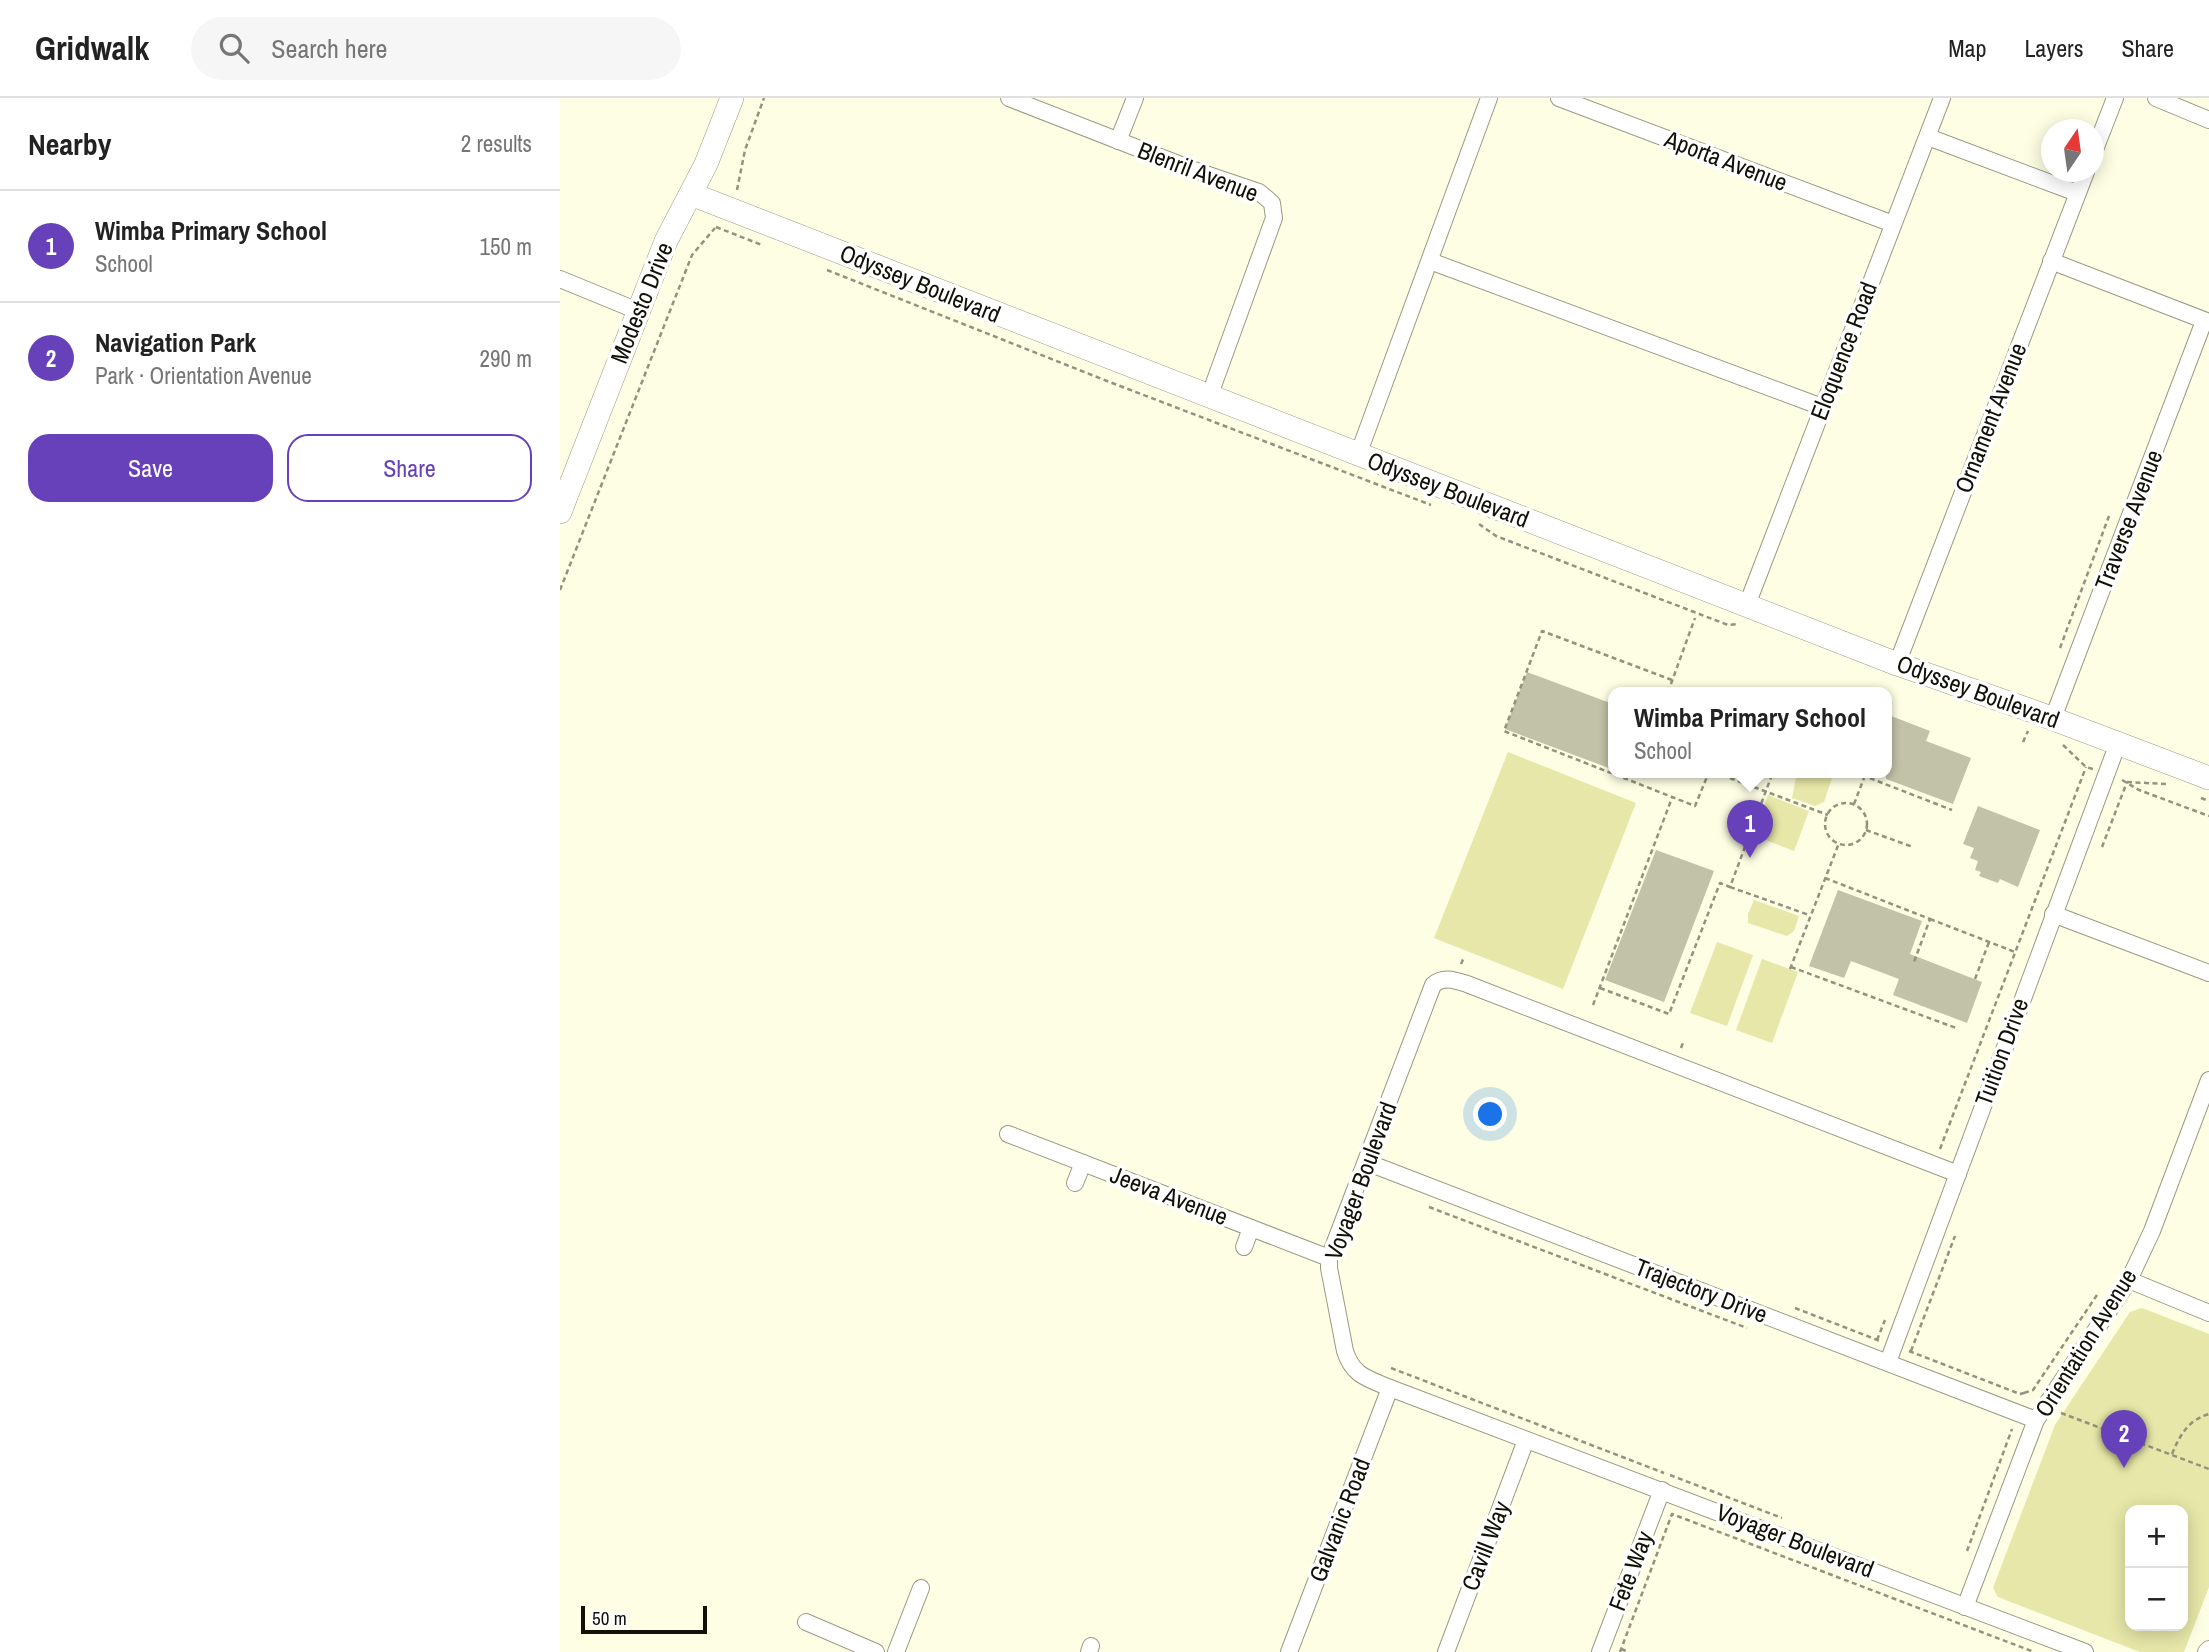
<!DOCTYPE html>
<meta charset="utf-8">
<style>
:root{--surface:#fff;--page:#f6f6f6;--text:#222;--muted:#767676;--line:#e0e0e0;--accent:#6741b9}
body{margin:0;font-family:"Archivo Narrow",sans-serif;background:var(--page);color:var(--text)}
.controls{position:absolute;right:21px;bottom:21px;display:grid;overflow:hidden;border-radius:14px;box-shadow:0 4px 18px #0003}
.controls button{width:63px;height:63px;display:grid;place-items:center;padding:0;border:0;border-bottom:2px solid var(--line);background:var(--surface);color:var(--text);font:35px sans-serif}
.compass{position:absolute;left:1481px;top:21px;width:63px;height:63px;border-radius:50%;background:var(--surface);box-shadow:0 4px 18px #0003;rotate:13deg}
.scale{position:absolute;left:21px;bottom:18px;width:126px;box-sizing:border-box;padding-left:7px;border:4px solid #111108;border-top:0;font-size:19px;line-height:24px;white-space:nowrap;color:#111108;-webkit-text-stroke:5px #fff;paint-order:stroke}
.you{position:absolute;left:931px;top:1017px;width:24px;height:24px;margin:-18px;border:5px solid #fff;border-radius:50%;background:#1a73e8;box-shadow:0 0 0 10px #1a73e833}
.badge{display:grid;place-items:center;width:46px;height:46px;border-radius:50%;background:var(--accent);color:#fff;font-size:23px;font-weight:700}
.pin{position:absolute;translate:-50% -58px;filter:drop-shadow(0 2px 4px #0008)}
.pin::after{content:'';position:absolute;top:37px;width:24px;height:21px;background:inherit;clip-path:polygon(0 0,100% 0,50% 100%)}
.popup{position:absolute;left:1048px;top:589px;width:284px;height:91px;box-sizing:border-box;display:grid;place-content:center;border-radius:14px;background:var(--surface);filter:drop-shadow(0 2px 5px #0005);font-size:23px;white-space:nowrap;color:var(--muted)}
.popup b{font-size:26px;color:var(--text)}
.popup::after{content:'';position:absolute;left:50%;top:100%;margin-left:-14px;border:14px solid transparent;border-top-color:var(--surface)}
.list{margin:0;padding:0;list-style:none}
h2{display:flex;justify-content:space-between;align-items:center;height:91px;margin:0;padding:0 28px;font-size:30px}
h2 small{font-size:23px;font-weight:400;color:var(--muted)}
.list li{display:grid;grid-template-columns:46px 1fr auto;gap:21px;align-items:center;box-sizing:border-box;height:112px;padding:0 28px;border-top:2px solid var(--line)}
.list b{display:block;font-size:26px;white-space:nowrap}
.list p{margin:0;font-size:23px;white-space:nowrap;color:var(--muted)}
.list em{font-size:23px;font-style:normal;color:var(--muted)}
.actions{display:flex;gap:14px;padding:21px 28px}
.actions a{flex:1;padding:16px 0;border:2px solid var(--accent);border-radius:21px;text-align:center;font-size:24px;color:var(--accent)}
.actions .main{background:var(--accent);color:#fff}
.icon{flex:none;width:38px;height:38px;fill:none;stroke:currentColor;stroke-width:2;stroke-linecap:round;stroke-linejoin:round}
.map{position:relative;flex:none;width:1649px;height:1554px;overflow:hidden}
header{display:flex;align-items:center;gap:42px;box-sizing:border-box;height:98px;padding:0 35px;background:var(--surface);border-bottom:2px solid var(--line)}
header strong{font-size:33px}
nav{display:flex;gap:38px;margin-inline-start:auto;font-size:24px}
.search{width:490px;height:63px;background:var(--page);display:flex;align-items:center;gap:18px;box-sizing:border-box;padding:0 24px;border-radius:38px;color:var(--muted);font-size:26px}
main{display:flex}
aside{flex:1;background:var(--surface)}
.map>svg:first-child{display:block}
</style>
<header>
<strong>Gridwalk</strong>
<div class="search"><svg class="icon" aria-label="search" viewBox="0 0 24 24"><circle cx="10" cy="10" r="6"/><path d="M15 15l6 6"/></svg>Search here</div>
<nav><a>Map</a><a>Layers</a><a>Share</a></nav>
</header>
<main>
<aside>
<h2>Nearby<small>2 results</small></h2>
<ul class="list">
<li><span class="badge">1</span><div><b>Wimba Primary School</b><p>School</p></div><em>150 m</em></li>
<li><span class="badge">2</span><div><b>Navigation Park</b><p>Park · Orientation Avenue</p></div><em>290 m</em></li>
</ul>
<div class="actions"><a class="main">Save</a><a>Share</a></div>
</aside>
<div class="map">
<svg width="1649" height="1554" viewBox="0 0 1649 1554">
<rect width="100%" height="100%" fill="#fdfee3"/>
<!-- green -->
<g fill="#e6e7a8" fill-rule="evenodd">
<path d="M948 654 1076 705 1003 891 874 840Z"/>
<path d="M1237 674H1274L1264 704 1255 708 1232 700Z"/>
<path d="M1208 697 1249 713 1234 753 1193 737Z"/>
<path d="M1194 802 1239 818 1234 833 1227 838 1188 825V816Z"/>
<path d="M1157 844 1193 857 1167 928 1130 915Z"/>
<path d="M1202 861 1238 874 1212 945 1176 932Z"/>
<path d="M1582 1210 1649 1236V1489L1624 1554H1580L1438 1499 1433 1490 1495 1327 1570 1214ZM1570 1412H1623V1528H1570Z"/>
</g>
<!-- building -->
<g fill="#c2c2a8">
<path d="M967 574 1053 606 1049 617 1054 618V672L945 631Z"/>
<path d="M1326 616 1370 633 1366 643 1411 660 1393 706 1326 681Z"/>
<path d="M1418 708 1480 732 1458 789 1440 781 1438 785 1419 778 1421 774 1415 772 1418 763 1410 760 1414 750 1403 746Z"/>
<path d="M1096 752 1154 773 1104 904 1045 882Z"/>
<path d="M1278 792 1362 823 1350 856 1422 884 1407 925 1333 897 1339 881 1291 863 1284 880 1249 868Z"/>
</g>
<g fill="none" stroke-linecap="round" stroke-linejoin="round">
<defs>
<g id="street">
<path d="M449 0 631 71 699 94 712 105 714 120 649 299"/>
<path d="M999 0 1333 126"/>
<path d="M1596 0 1649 22"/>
<path d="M1368 39 1517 95"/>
<path d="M558 43 575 0"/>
<path d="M1534 54 1555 0"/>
<path d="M870 163 1262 309"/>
<path d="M1491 163 1649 224"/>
<path d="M0 181 78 213"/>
<path d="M798 357 929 0"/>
<path d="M1187 507 1382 0"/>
<path d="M1337 566 1526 74"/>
<path d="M1493 620 1644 223"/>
<path d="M1493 816 1649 875"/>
<path d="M448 1036 769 1160"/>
<path d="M806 1064 1476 1322"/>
<path d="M1398 1076 907 886C894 882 883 878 873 887L769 1160V1170L785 1253C793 1278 807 1280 830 1290L1525 1554"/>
<path d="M515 1085 523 1065"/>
<path d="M684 1149 691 1130"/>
<path d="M1569 1182 1649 1215"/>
<path d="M1328 1264 1558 645"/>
<path d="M1405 1509 1476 1322 1569 1182 1592 1133 1649 982"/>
<path d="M246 1524 316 1554"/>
<path d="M336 1554 361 1490"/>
<path d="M529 1554 531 1548"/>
<path d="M729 1554 830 1290"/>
<path d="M886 1554 966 1342"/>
<path d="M1040 1554 1102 1392"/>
<path d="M1646 1554 1649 1551"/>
</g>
<g id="secondary">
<path d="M131 96 1337 566 1475 614 1649 680"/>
<path d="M0 414 106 143 146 66 172 0"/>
</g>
</defs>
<!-- street casing -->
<use href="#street" stroke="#9a9a81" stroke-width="18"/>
<!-- secondary casing -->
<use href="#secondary" stroke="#9a9a81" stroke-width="24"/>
<!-- path -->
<g stroke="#92927f" stroke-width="2.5" stroke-dasharray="5 3.5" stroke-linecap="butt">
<path d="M177 92 185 52 204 0"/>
<path d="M156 129 202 147"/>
<path d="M267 172 547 283 871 407"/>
<path d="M919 426 936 438 1168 527 1179 526"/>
<path d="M0 492 132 157 155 130"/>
<path d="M1500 550 1549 418"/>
<path d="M1112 582 982 533 944 633 1135 708 1149 674"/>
<path d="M1108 594 1135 520"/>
<path d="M1463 644 1468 633"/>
<path d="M1503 647 1526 669 1533 671"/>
<path d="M1154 674 1268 717"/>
<path d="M1294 674 1392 712"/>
<path d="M1562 682 1579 692 1649 718"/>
<path d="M1567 684 1606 686"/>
<path d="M1641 700 1649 703"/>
<circle cx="1286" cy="726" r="21"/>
<path d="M1294 706 1304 680"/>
<path d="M1306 732 1353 749"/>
<path d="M1542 749 1567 684"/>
<path d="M1265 780 1370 821 1354 864"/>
<path d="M1170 789 1249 817"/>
<path d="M1370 821 1455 854"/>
<path d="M901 866 904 859"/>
<path d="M1231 869 1396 930"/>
<path d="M1230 871 1279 745"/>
<path d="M1415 881 1429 844"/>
<path d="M1040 890 1109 916 1160 785 1170 789 1213 674"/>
<path d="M1033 907 1112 700"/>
<path d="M1121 950 1124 942"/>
<path d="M1380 1051 1526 669"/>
<path d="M869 1109 1187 1230"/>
<path d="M1235 1210 1320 1243"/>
<path d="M1317 1242 1325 1222"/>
<path d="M1349 1253 1460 1296 1464 1295"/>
<path d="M1351 1253 1395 1138"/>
<path d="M831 1270 1104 1375"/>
<path d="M1464 1295 1473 1292 1539 1194"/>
<path d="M1501 1315 1649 1371"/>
<path d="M1612 1356C1620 1337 1628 1322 1649 1316"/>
<path d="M1110 1377 1222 1420"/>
<path d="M1407 1453 1452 1331"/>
<path d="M1061 1551 1069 1554"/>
<path d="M1060 1554 1112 1416 1474 1554"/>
</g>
<!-- street -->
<use href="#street" stroke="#fff" stroke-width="16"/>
<!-- secondary -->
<use href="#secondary" stroke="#fff" stroke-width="23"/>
</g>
<g text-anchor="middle" stroke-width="7" stroke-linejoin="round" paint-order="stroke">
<!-- street labels -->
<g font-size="24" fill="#111108" stroke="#fff">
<text transform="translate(1166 63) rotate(21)" y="8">Aporta Avenue</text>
<text transform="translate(638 74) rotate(21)" y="8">Blenril Avenue</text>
<text transform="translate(360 186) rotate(22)" y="8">Odyssey Boulevard</text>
<text transform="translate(82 205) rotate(-68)" y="8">Modesto Drive</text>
<text transform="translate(1284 253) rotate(-69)" y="8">Eloquence Road</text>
<text transform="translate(1431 320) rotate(-69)" y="8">Ornament Avenue</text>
<text transform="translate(888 392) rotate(21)" y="8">Odyssey Boulevard</text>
<text transform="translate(1569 422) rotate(-69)" y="8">Traverse Avenue</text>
<text transform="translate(1418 594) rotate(20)" y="8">Odyssey Boulevard</text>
<text transform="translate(1442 954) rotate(-70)" y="8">Tuition Drive</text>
<text transform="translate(801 1083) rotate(-70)" y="8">Voyager Boulevard</text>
<text transform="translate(609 1098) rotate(21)" y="8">Jeeva Avenue</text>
<text transform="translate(1141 1193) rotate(21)" y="8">Trajectory Drive</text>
<text transform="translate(1526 1245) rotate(-58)" y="8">Orientation Avenue</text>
<text transform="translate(780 1422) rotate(-69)" y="8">Galvanic Road</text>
<text transform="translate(1235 1443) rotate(21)" y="8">Voyager Boulevard</text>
<text transform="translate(926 1448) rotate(-69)" y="8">Cavill Way</text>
<text transform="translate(1071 1473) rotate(-69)" y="8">Fete Way</text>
</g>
</g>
</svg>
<div class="controls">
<button>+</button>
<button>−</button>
</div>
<svg class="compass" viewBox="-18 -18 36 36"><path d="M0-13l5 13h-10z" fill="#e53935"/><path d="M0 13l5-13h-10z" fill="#767676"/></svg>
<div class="scale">50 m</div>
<div class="you"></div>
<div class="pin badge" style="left:1190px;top:760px">1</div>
<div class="popup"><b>Wimba Primary School</b>School</div>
<div class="pin badge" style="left:1564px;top:1370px">2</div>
</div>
</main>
